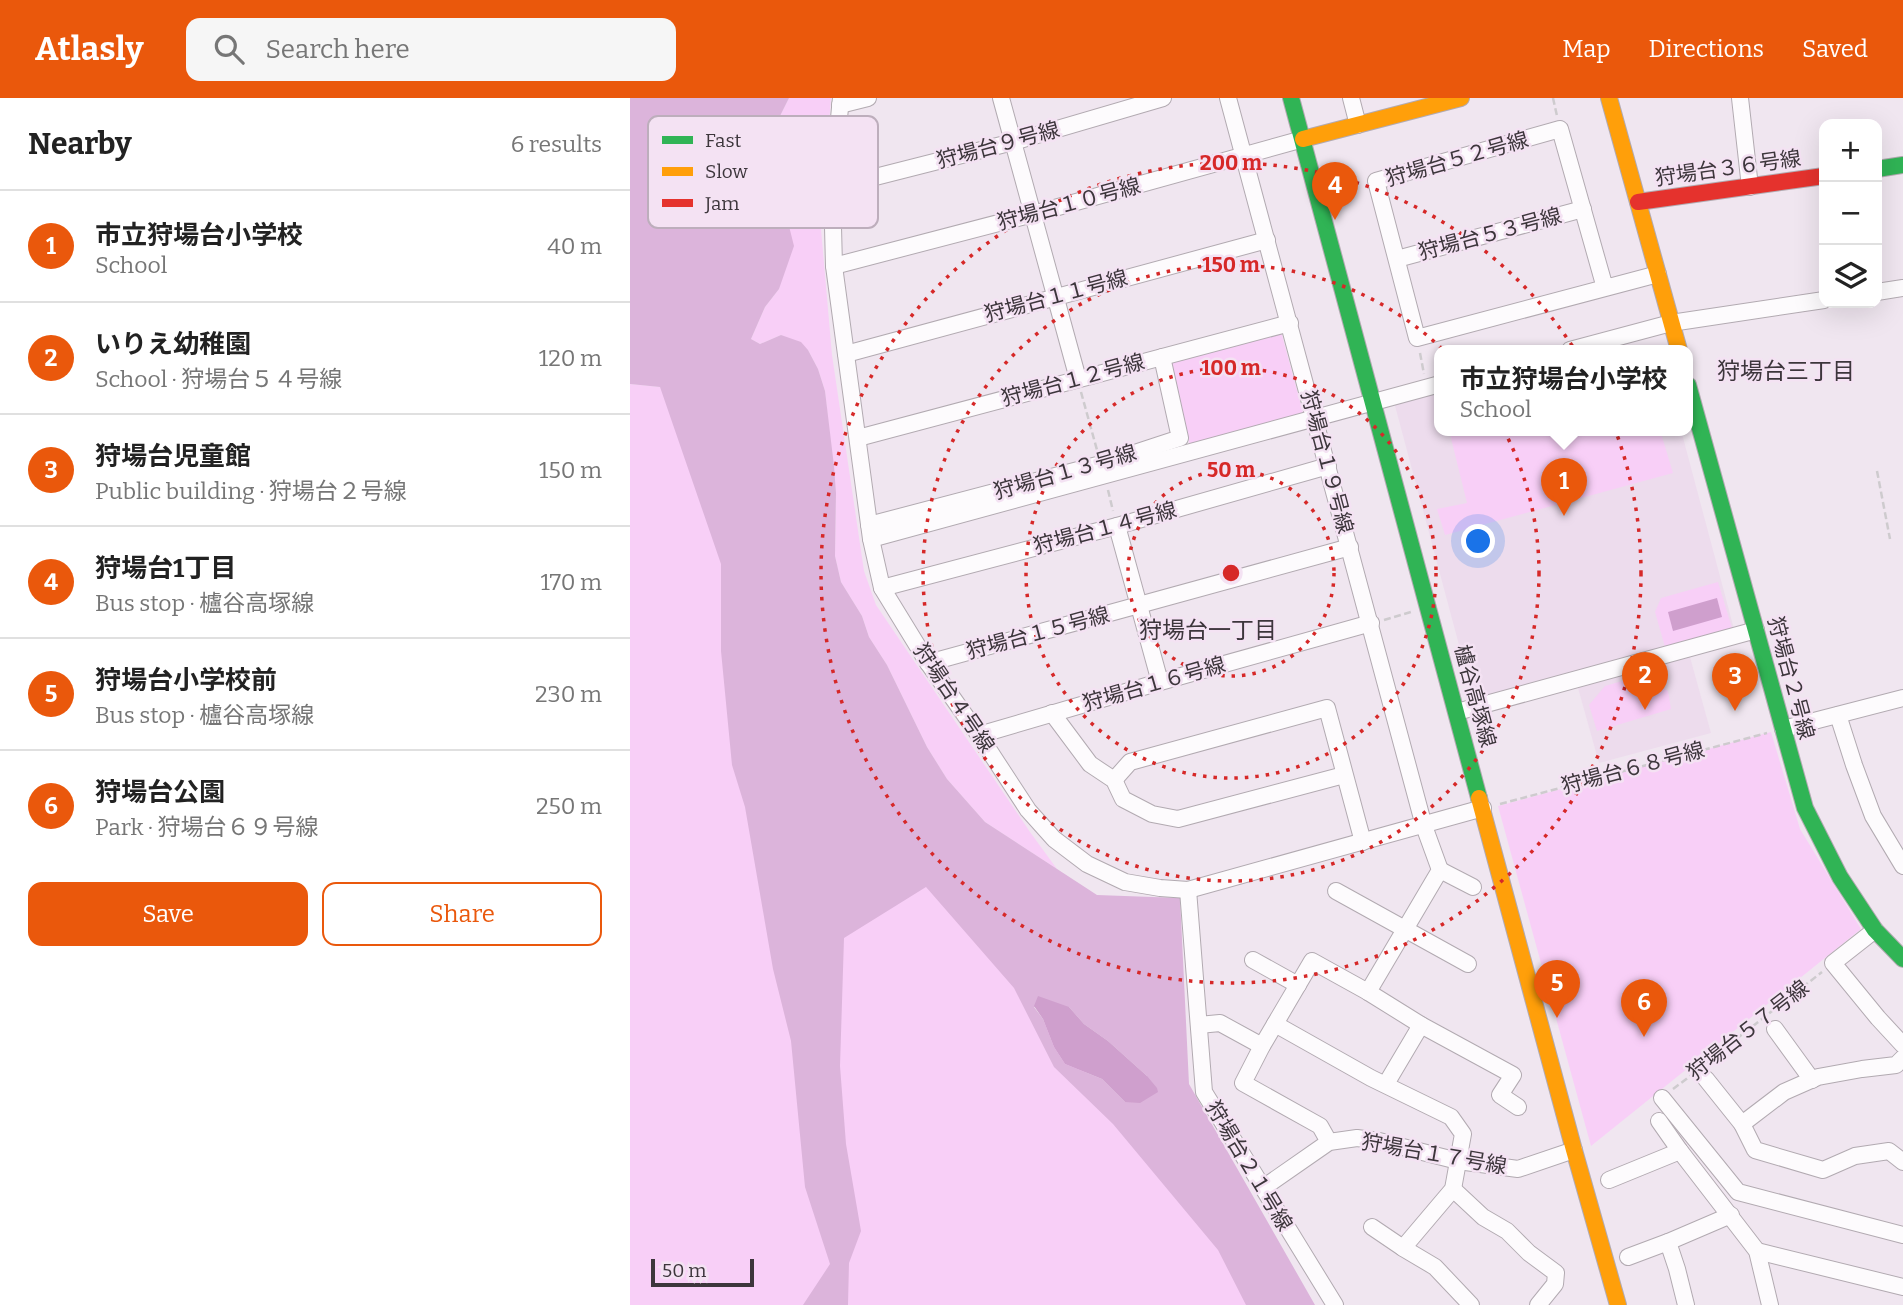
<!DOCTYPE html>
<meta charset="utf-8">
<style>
:root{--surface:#fff;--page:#f6f6f6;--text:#222;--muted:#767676;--line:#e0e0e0;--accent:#ea580c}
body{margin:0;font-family:Bitter,"Noto Sans JP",serif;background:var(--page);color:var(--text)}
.controls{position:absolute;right:21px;top:21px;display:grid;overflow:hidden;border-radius:14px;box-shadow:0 7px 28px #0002}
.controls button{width:63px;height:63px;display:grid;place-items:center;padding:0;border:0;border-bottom:2px solid var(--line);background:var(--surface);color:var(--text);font:35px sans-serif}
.scale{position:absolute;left:21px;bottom:18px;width:103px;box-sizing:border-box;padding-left:7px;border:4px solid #3d363c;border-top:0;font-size:19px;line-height:24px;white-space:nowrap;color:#3d363c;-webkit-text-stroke:5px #f4e2f3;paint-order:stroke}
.you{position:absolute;left:849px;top:444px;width:24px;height:24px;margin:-18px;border:5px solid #fff;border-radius:50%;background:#1a73e8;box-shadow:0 0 0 10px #1a73e833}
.badge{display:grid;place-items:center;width:46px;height:46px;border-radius:50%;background:var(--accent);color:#fff;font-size:23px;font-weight:700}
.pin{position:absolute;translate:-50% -58px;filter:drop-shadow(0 2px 4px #0008)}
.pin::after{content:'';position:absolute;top:37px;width:24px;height:21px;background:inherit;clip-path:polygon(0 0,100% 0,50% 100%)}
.popup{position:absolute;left:804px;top:247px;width:259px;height:91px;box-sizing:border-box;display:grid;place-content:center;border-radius:14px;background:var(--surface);filter:drop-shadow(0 2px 5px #0005);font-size:23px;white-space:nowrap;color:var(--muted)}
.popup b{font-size:26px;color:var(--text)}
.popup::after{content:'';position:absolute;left:50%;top:100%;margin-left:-14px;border:14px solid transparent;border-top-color:var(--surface)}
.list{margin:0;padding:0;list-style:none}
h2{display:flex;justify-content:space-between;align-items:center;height:91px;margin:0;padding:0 28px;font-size:30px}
h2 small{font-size:23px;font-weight:400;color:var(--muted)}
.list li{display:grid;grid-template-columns:46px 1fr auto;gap:21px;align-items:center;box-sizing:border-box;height:112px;padding:0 28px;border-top:2px solid var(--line)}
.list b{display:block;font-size:26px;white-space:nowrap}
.list p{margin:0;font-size:23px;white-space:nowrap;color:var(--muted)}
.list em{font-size:23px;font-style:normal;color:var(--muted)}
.actions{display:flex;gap:14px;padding:21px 28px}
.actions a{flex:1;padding:16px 0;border:2px solid var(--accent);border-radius:14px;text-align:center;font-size:24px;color:var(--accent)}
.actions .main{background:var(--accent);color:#fff}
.icon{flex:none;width:38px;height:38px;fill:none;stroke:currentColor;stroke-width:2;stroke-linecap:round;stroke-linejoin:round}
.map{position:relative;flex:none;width:1273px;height:1207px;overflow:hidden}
header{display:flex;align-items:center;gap:42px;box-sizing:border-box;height:98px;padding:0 35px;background:var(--accent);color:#fff}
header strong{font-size:33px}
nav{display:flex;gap:38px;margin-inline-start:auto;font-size:24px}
.search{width:490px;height:63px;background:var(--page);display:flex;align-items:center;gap:18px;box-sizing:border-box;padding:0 24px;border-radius:14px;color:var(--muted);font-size:26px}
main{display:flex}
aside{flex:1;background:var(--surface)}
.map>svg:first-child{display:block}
</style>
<header>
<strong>Atlasly</strong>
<div class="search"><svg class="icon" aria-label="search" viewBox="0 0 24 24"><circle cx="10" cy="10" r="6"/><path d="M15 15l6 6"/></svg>Search here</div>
<nav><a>Map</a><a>Directions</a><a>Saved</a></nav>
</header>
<main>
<aside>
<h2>Nearby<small>6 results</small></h2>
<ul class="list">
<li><span class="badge">1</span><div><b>市立狩場台小学校</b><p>School</p></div><em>40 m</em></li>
<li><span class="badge">2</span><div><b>いりえ幼稚園</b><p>School · 狩場台５４号線</p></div><em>120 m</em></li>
<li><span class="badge">3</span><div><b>狩場台児童館</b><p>Public building · 狩場台２号線</p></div><em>150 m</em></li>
<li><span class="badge">4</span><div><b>狩場台1丁目</b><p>Bus stop · 櫨谷高塚線</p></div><em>170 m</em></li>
<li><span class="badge">5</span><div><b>狩場台小学校前</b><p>Bus stop · 櫨谷高塚線</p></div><em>230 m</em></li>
<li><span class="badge">6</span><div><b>狩場台公園</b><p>Park · 狩場台６９号線</p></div><em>250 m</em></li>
</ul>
<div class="actions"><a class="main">Save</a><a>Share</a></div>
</aside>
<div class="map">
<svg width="1273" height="1207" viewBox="0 0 1273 1207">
<rect width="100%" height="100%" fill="#f0e6f0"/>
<!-- built -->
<g fill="#eddced">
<path d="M810 292V332H1051L1104 531 844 603 764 304Z"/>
<path d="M1060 559 1081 635 969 665 948 590Z"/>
</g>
<!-- green -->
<g fill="#f8cff7">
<path d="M159 0H201L191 131 202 257 234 473 246 507 400 734 427 771 355 724 317 681 297 649 257 567 239 539 232 518 211 484 205 458 206 395 195 293 188 271 178 252 151 237 130 246 121 241 135 209 149 191 158 128 132 104 130 94 146 54 150 18Z"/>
<path d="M650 230 674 318 560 348 536 260Z"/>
<path d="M0 286 30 289 296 782 519 1051 630 1207H0Z"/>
<path d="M819 332H1030L1043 375 815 437 807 411 837 405Z"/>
<path d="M1088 484 1102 530 1035 549 1025 514 1031 500Z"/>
<path d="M1013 577 1038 593 1041 611 967 633 959 607 975 588Z"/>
<path d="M1141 634 1170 731 1231 831 961 1048 868 708Z"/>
</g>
<!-- forest -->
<path fill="#dcb4db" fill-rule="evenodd" d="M0 0H159L150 18 146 54 130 94 132 104 159 128 164 148 149 191 135 209 121 241 130 246 151 237 171 244 178 252 188 271 195 293 204 368 206 395 205 458 211 484 232 518 239 539 257 567 297 649 317 681 355 724 467 797 550 800 559 986 685 1207H616L588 1152 483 1026 424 969 384 890 296 789 214 840 210 968 216 1046 231 1133 219 1165 218 1207H173L200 1166 175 1089 161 943 143 871 115 709 102 667 91 553V466L30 289 0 286ZM404 909H439L454 926 478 943 517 978 495 1004 472 981 435 966 424 949 413 921Z"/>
<!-- water -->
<g fill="#cf9fcd">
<path d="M1087 500 1092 519 1043 533 1038 514Z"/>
<path d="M408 898 439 909 454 926 478 943 517 978 527 990 528 994 510 1005 495 1004 472 981 435 966 424 949 413 921 404 908Z"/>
</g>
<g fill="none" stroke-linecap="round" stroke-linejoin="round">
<defs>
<g id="street">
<path d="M211 0 202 90 204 168 241 441 252 490 298 565 349 637 398 712 424 741 457 766 495 784 530 790 558 792 853 710"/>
<path d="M371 0 448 281"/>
<path d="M598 0 794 728 810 772 738 894"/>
<path d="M721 0 728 27"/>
<path d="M1110 0 1120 89"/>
<path d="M210 7 238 0"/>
<path d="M202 90 383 44 533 0"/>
<path d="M767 161 953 111"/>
<path d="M204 168 403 116 673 41"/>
<path d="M975 190 930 31 746 83 787 240 1028 176"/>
<path d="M1247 194 1273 190"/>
<path d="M940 252 1041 225 1194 202"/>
<path d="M216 256 637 142"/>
<path d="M228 340 660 225"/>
<path d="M239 427 471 366 550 340 532 259"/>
<path d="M487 428 530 584"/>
<path d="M241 441 810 286"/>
<path d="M252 490 487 428 698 368"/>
<path d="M298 565 720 449"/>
<path d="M827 614 1126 532"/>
<path d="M422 615 460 666 484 682 493 701 522 716 548 721 714 677"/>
<path d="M1208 617 1224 667 1243 718 1273 768"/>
<path d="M1153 631 1273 600"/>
<path d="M349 637 530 584 741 525"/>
<path d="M484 682 500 664 697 610 733 744"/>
<path d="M810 772 843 789"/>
<path d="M558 792 574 994 705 1207"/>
<path d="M706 793 838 866"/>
<path d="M1245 832 1203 865 1248 920 1273 947"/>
<path d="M623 862 668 887"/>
<path d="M645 926 741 980 821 1019 833 1036 823 1091 773 1150"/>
<path d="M569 927 590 925 632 948"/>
<path d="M791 927 883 977 870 997 888 1009"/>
<path d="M1145 931 1182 982"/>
<path d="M1076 981 1112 1026 1125 1052 1193 1072 1225 1058 1259 1053 1273 1064"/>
<path d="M1032 1000 1108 1094 1273 1137"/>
<path d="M1029 1023 1050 1053 1127 1153 1140 1207"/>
<path d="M1112 1026 1154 994 1188 979 1232 971 1266 967 1273 960"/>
<path d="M699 1044 690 1028 613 985 632 948 682 863 738 894 791 927 756 986"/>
<path d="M979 1082 1050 1053"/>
<path d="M633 1090 699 1044 727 1040 749 1043 828 1063 888 1071 944 1052"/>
<path d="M823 1091 853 1119 877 1133 899 1155 926 1175 925 1186 908 1207"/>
<path d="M742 1129 773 1150 805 1169 841 1207"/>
<path d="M1038 1144 1047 1171 1056 1207"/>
<path d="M1127 1153 1273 1189"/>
<path d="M998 1159 1038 1144 1101 1117"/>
</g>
<g id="fast">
<path d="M661 0 849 700"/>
<path d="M1247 71 1273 67"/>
<path d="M1058 287 1175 710 1210 779 1245 832 1273 861"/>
</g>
<g id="slow">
<path d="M979 0 1049 252"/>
<path d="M673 41 831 0"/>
<path d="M849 700 944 1052 988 1207"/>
</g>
<path id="jam" d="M1008 104 1194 78"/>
</defs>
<!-- street casing -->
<use href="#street" stroke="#b2aab1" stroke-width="18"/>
<!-- fast casing -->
<use href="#fast" stroke="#b2aab1" stroke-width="18"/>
<!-- slow casing -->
<use href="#slow" stroke="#b2aab1" stroke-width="18"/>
<!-- jam casing -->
<use href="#jam" stroke="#b2aab1" stroke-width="18"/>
<!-- path -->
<g stroke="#cecbce" stroke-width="2.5" stroke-dasharray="7 3.5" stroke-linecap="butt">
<path d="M923 0 927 18"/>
<path d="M790 255 794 276"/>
<path d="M451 294 467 352"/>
<path d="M1247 373 1260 441"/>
<path d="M478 392 483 413"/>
<path d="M754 522 781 514"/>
<path d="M870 706 1137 635"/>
<path d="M1073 967 1192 874"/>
<path d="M1043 991 1063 976"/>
</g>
<!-- street -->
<use href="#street" stroke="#fdfbfd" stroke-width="16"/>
<!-- fast -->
<use href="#fast" stroke="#30b455" stroke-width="16"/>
<!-- slow -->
<use href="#slow" stroke="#ff9f0a" stroke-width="16"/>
<!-- jam -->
<use href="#jam" stroke="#e5322d" stroke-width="16"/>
</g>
<!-- distance rings -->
<g fill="none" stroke="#d62828" stroke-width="3.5" stroke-dasharray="3.5 7">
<circle cx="601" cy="475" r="103"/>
<circle cx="601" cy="475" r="205"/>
<circle cx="601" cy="475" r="308"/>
<circle cx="601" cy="475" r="410"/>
</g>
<g text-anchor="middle" stroke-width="5" stroke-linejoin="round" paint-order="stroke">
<!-- street labels -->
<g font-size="21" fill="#3d363c" stroke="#f4e2f3">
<text transform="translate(368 47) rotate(-15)" y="7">狩場台９号線</text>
<text transform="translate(827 61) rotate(-16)" y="7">狩場台５２号線</text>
<text transform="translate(1098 70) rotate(-8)" y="7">狩場台３６号線</text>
<text transform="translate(439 106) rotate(-15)" y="7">狩場台１０号線</text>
<text transform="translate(860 136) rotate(-15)" y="7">狩場台５３号線</text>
<text transform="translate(426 198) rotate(-15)" y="7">狩場台１１号線</text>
<text transform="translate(443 282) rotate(-15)" y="7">狩場台１２号線</text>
<text transform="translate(697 364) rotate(75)" y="7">狩場台１９号線</text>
<text transform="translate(435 374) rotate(-16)" y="7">狩場台１３号線</text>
<text transform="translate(475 430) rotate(-15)" y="7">狩場台１４号線</text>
<text transform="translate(408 535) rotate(-15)" y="7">狩場台１５号線</text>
<text transform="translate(1161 580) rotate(75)" y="7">狩場台２号線</text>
<text transform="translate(524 586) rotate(-16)" y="7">狩場台１６号線</text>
<text transform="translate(845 598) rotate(75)" y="7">櫨谷高塚線</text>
<text transform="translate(324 600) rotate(56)" y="7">狩場台４号線</text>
<text transform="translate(1003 670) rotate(-15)" y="7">狩場台６８号線</text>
<text transform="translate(1118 932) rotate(-38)" y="7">狩場台５７号線</text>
<text transform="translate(804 1056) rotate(10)" y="7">狩場台１７号線</text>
<text transform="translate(619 1068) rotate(59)" y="7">狩場台２１号線</text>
</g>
<!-- neighbourhood labels -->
<g font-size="23" fill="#3d363c" stroke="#f4e2f3">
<text x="1156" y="281">狩場台三丁目</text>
<text x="578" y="540">狩場台一丁目</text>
</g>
</g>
<!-- legend -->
<rect x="18" y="18" width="230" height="112" rx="10" fill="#f4e2f3" stroke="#bdaebc" stroke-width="2"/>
<rect x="32" y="38" width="31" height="8" fill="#30b455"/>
<rect x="32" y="69" width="31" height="9" fill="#ff9f0a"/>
<rect x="32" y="101" width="31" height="8" fill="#e5322d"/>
<g font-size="19" fill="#3d363c">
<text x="75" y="49">Fast</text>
<text x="75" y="80">Slow</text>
<text x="75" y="112">Jam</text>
</g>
<circle cx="601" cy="475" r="10" fill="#d62828" stroke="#f4e2f3" stroke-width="3.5"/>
<g font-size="21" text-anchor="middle" font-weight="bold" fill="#d62828" stroke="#f4e2f3" stroke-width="5" stroke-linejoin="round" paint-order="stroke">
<text x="601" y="72">200 m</text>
<text x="601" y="174">150 m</text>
<text x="601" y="277">100 m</text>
<text x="601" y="379">50 m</text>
</g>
</svg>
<div class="controls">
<button>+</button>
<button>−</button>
<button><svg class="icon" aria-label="layers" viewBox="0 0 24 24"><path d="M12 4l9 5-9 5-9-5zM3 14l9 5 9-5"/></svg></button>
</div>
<div class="scale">50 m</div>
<div class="you"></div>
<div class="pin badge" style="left:934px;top:418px">1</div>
<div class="popup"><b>市立狩場台小学校</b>School</div>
<div class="pin badge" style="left:1015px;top:612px">2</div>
<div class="pin badge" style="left:1105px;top:613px">3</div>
<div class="pin badge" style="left:705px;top:122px">4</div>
<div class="pin badge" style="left:927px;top:920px">5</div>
<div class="pin badge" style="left:1014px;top:939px">6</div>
</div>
</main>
